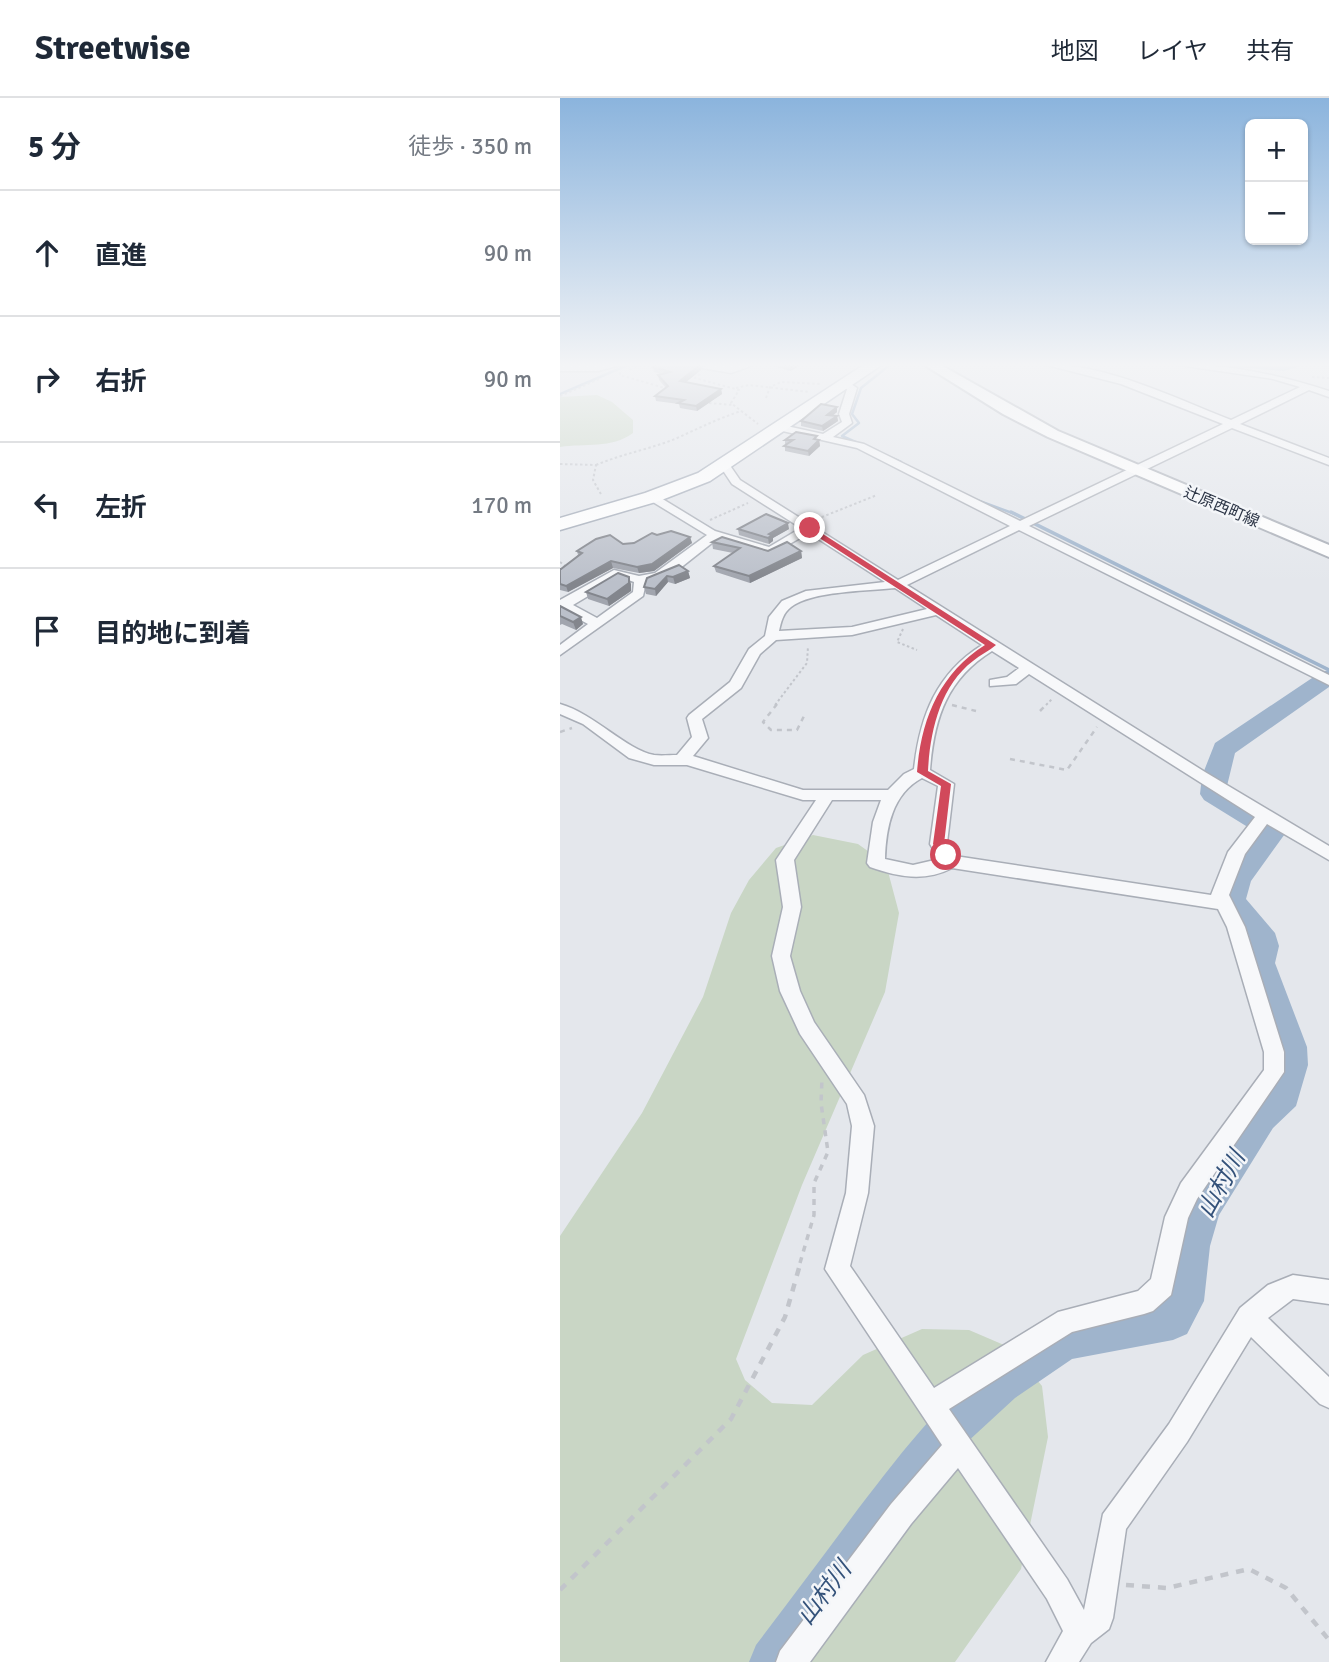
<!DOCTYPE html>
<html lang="ja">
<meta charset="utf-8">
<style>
:root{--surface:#fff;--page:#f2f2f3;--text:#1f2937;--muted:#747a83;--line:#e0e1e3}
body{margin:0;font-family:Signika,"Noto Sans JP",sans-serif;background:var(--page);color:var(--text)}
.controls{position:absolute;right:21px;top:21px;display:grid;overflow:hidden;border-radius:10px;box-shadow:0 2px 5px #0004}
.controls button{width:63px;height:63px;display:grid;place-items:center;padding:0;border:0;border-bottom:2px solid var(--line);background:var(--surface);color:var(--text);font:35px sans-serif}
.stop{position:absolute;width:21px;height:21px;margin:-16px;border:5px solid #d1495b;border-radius:50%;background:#fff}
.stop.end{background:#d1495b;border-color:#fff;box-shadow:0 2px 7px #0008}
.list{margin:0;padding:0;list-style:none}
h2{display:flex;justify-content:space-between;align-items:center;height:91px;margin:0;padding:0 28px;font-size:30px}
h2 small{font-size:23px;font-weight:400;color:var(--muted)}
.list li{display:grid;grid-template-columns:46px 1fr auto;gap:21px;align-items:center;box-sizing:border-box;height:126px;padding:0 28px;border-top:2px solid var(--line)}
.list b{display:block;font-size:26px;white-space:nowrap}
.list em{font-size:23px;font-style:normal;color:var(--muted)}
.icon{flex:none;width:38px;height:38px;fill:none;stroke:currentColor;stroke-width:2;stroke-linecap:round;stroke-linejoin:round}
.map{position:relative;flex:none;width:769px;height:1564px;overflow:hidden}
header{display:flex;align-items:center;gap:42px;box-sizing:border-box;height:98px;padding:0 35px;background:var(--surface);border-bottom:2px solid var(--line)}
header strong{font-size:33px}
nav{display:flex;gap:38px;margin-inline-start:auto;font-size:24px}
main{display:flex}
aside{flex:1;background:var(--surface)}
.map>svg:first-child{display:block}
</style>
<header>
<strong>Streetwise</strong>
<nav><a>地図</a><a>レイヤ</a><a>共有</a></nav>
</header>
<main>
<aside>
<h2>5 分<small>徒歩 · 350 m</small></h2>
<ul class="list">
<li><svg class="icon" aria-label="ahead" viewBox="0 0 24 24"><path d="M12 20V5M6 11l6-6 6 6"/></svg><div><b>直進</b></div><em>90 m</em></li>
<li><svg class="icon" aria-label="right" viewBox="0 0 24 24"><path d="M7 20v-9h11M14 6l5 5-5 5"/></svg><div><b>右折</b></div><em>90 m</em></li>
<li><svg class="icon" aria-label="left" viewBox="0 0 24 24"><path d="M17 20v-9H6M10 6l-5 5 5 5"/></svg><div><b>左折</b></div><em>170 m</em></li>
<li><svg class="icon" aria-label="arrive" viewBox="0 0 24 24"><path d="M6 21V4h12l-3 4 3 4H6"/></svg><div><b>目的地に到着</b></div></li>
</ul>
</aside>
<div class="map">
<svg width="769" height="1564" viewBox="0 0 769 1564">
<rect width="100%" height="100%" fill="#e4e7ec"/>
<!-- green -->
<g fill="#c9d6c5">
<path d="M37 297 52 304 73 322V335C51 351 25 345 0 349V299Z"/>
<path d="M253 737 298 746 326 766 339 815 325 894 242 1087 176 1261 185 1282 212 1305 252 1307 303 1257 362 1231 409 1232 451 1250 482 1288 488 1339 461 1471 395 1564H0V1138L82 1015 143 899 171 815 189 782 216 750Z"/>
</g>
<!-- water -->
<path fill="#9fb4cc" d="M636 266H769V269L747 266 724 273Z"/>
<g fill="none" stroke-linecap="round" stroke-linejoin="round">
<!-- stream-far1 -->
<g stroke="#9fb4cc" stroke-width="2.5">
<path d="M331 266 301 290 292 316 299 325 282 338 341 364"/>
<path d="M500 266 511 268"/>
<path d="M0 296 70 266"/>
<path d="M414 401 455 416"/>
</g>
<!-- stream -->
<path stroke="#9fb4cc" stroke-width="3.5" d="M451 414 769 572"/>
<!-- river -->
<path fill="#9fb4cc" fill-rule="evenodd" d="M769 572V589L675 655 666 692 723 726 727 733 691 783 686 801 715 835 719 848 715 865 747 949 748 967 736 1008 713 1030 659 1117 650 1148 644 1203 627 1236 613 1242 512 1261 455 1300 392 1358 243 1564H189L196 1547C230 1502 264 1457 298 1411 349 1345 401 1274 478 1235 517 1215 559 1211 601 1204L605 1198 612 1148 630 1096 689 1008 709 989 716 967 715 949 685 865 689 848 687 840 657 804 668 774 699 736 644 702 640 696 642 678 655 645 761 574Z"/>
<defs>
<g id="street">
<path d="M64 266 38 273H0V267Z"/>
<path d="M183 266H196L171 275 142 270C152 264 169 270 183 266Z"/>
<path d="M483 266C547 266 612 299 671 322L740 289 713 281 612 266C668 266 716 276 769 293V299L749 292 680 326 769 360V367L672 330 469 428 769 577V587L459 432 347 487 645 674 769 748V762L707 726 685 756 669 797 685 829 724 954V974L637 1101 628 1120 611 1197 593 1213 584 1216 512 1234 389 1311 507 1481 524 1512 543 1416 609 1326 680 1210 708 1187 733 1177 769 1182V1206L733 1201 708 1220 769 1279V1310L760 1306 691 1239 627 1344 566 1431 553 1520 549 1531 531 1545 519 1564H486L503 1533 487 1501 398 1370 351 1426 250 1564H216L220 1553 331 1406 382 1347 265 1171 286 1095 292 1028 287 1006 240 936 220 893 212 858 223 809 216 762 256 702H243L127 667H94L69 660 23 626 0 616V606C35 616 66 652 94 657 101 658 110 657 117 657L132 639 127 620 129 617 170 584 189 551 205 538 209 519 222 503 246 493 325 484 249 435 210 457 157 441 114 475 86 485 83 498 0 557V547L28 526 0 511V502L54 472 79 478 95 475 147 437 88 401V397H96L155 433 209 449 241 430 172 386 160 368 165 365 169 366 180 382 338 482 450 428 297 350 218 332V328L222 327 263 336 282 324 279 316 287 291 282 288V284H288L297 290 289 316 292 325 273 339 304 346 460 423 663 326 561 286ZM60 479 74 484 73 494 37 520 13 507ZM335 490 367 511 292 529 219 533C221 524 223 515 231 509 251 493 308 493 335 490ZM376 517 422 547C376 576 360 618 354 671L344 676 328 692H243L133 658 148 640 142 621 181 590 200 556 216 542 292 537ZM432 553 459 570 447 579 430 582V588L456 586 469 576 695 719 668 754 651 797 395 758 387 745 394 686 370 672C374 620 387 581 432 553ZM362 680 378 688 370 746 379 761 353 767 325 761C326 730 332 696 362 680ZM272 702H321L313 724 307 765 310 769C338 779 365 784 392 770L658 811 667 829 704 954V972L621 1085 605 1119 591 1181 578 1193 498 1214 374 1290 290 1168 308 1095 314 1028 304 997 254 924 240 893 230 858 241 809 234 762Z"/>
</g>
<path id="secondary" d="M363 266H379L498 333 769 447V459L488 339 443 316Z"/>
<path id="primary" d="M305 266H323L150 383 99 403 0 432V420L85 395 138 375Z"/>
</defs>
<!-- street casing -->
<use href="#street" stroke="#a9aeb7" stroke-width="3"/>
<!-- secondary casing -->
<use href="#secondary" stroke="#a9aeb7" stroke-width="4"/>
<!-- primary casing -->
<use href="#primary" stroke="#a3abb8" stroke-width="3"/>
<!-- path-far3 -->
<g stroke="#c2c5cb" stroke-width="2" stroke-dasharray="2.5 2.5" stroke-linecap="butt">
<path d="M69 271 86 266"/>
<path d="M60 274V277L108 291"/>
<path d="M140 276 135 280 179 292 171 305 198 326"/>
<path d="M752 279 769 280"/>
<path d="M176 290 189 287 249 294"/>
<path d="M0 298 39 281"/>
<path d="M206 300 210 289 221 284 260 286"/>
<path d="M149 305 173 307"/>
<path d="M0 366 36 367 33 382 42 398"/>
<path d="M36 367C62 356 90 351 115 341 137 331 157 321 181 313"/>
<path d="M257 421 317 397"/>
<path d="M150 422 188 405"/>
<path d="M0 464 8 470"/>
<path d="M343 531 337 544 357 552"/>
<path d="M215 607 247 565 248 548"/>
<path d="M486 607 493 600"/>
</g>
<!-- path-far2 -->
<g stroke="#c2c5cb" stroke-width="2.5" stroke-dasharray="5 5" stroke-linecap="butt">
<path d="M217 606 203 624 211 632H237L245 616"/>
<path d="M392 607 416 613"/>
<path d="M480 613 487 606"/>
<path d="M0 634 12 630"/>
<path d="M450 661 507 672 537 629"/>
</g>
<!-- path-far1 -->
<path stroke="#c2c5cb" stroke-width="3.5" stroke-dasharray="6 6" stroke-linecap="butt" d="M240 1165 254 1117V1085L268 1054 261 1005 262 981"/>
<!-- path -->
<g stroke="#c2c5cb" stroke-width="4.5" stroke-dasharray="8 8" stroke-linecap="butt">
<path d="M566 1487 607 1490 689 1471 726 1490 769 1542"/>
<path d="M0 1492 171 1321 225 1219 241 1163"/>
</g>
<!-- street -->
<use href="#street" fill="#f7f8fa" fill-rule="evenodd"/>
<!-- secondary -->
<use href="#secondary" fill="#fff" fill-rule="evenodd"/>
<!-- primary -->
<use href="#primary" fill="#fff" fill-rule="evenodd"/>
</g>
<!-- wall -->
<g fill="#a1a5ae">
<path d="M207 266H243L230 273Z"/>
<path d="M141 268V272L126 284 161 291 162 296 137 313 120 310 119 306 96 303 95 298 106 290 99 282 98 277 102 276 94 274 93 269Z"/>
<path d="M277 309V314L272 318H277L278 323 263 333 241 328V323Z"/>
<path d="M225 342H259L260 348 249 358 225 353Z"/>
<path d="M178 431H229L213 440V443L209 446 179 437Z"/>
<path d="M97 437 130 439 132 445 94 473 79 475 53 470 8 494 0 492V471H1L18 457 17 453 74 445Z"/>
<path d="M152 444 208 453H241L242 460 190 485 156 474 154 468 173 455 153 451Z"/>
<path d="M128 473 130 480 115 486 108 484 96 498 86 496 84 489 87 480Z"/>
<path d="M71 486V493L49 508 28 501 26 494Z"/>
<path d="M0 508 23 526 16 532 2 526 0 527Z"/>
</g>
<!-- shaded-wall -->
<g fill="#83868d">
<path d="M140 266H145L141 268V272L121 288 120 283Z"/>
<path d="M234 266H243L230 273V268Z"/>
<path d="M161 291 162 296 137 313 136 308Z"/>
<path d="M277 309V314L267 322V317Z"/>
<path d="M277 318 278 323 263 333 262 328Z"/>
<path d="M259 342 260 348 249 358 248 353Z"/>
<path d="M228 425 229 431 213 440V443L209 446 208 440 209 436Z"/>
<path d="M130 439 132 445 94 473 79 475 77 469Z"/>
<path d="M241 453 242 460 190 485 189 478Z"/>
<path d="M51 463 53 470 8 494 6 488Z"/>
<path d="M128 473 130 480 115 486 113 479Z"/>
<path d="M107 478 108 484 96 498 95 491Z"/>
<path d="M69 479 71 486V493L49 508 47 501Z"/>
<path d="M21 519 23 526 16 532 13 524Z"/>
</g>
<!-- building -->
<g fill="#bbc0ca" stroke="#83868d" stroke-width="2">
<path d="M100 266H140V267L120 283 161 291 136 308 118 305 124 302 95 298 108 288 98 277 110 274 93 269Z"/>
<path d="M222 266H234L230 268Z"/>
<path d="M261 306 277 309 267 317 277 318 262 328 241 323Z"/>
<path d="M236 334 257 338 254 341 259 342 248 353 224 348 233 342H225Z"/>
<path d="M206 416 228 425 209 436 212 437 208 440 178 431Z"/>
<path d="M111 433 130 439 92 466 77 469 51 463 6 488 0 486V471H1L22 455 17 453 36 441 50 437 63 446 74 445 92 435 97 437Z"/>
<path d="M162 439 208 453 227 444 241 453 189 478 154 468 180 450 152 444Z"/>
<path d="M119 467 128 473 113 479 107 478 95 491 84 489 87 480Z"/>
<path d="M58 475 69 479V485L47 501 26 494Z"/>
<path d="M0 508 21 519 13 524 0 518Z"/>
</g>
<!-- sky -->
<linearGradient id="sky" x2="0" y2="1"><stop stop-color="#8bb4dd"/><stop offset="0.55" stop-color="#f3f4f6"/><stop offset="1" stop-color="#f3f4f6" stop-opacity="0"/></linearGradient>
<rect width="769" height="485" fill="url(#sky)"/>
<!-- route -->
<path fill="#d1495b" d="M247 429H252L436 547C429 553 420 557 413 563 380 588 370 634 368 673L391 686 384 746 391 757 390 760H382L373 746 381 688 357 674C361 622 379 576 425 547L247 432Z"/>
<g text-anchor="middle" stroke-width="5" stroke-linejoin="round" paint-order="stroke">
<!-- far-street labels -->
<g font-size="16" fill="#2b3445" stroke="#f4f6f9">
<text transform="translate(662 408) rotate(23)" y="6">辻原西町線</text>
</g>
<!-- near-water labels -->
<g font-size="24" font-style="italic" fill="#34527a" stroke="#f4f6f9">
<text transform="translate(661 1086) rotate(-61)" y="8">山村川</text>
<text transform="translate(264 1495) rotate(-53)" y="8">山村川</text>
</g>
</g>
</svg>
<div class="controls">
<button>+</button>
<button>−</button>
</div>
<div class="stop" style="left:386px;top:757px"></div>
<div class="stop end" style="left:250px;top:430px"></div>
</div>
</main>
